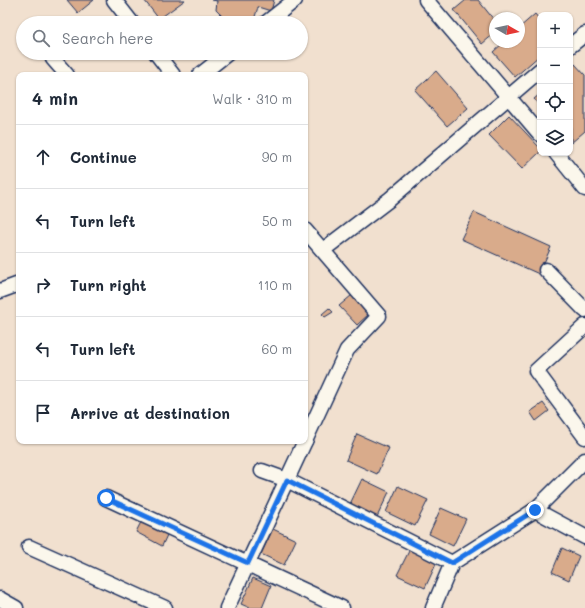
<!DOCTYPE html>
<meta charset="utf-8">
<style>
:root{--surface:#fff;--page:#f6f6f7;--text:#1f2937;--muted:#747a83;--line:#e0e1e3}
body{margin:0;font-family:Mali,sans-serif;background:var(--page);color:var(--text)}
.controls{position:absolute;right:12px;top:12px;display:grid;overflow:hidden;border-radius:8px;box-shadow:0 1px 3px #0004}
.controls button{width:36px;height:36px;display:grid;place-items:center;padding:0;border:0;border-bottom:1px solid var(--line);background:var(--surface);color:var(--text);font:20px sans-serif}
.compass{position:absolute;left:489px;top:12px;width:36px;height:36px;border-radius:50%;background:var(--surface);box-shadow:0 1px 3px #0004;rotate:99deg}
.stop{position:absolute;width:12px;height:12px;margin:-9px;border:3px solid #1a73e8;border-radius:50%;background:#fff}
.stop.end{background:#1a73e8;border-color:#fff;box-shadow:0 1px 4px #0008}
.list{margin:0;padding:0;list-style:none}
h2{display:flex;justify-content:space-between;align-items:center;height:52px;margin:0;padding:0 16px;font-size:17px}
h2 small{font-size:13px;font-weight:400;color:var(--muted)}
.list li{display:grid;grid-template-columns:26px 1fr auto;gap:12px;align-items:center;box-sizing:border-box;height:64px;padding:0 16px;border-top:1px solid var(--line)}
.list b{display:block;font-size:15px;white-space:nowrap}
.list em{font-size:13px;font-style:normal;color:var(--muted)}
.icon{flex:none;width:22px;height:22px;fill:none;stroke:currentColor;stroke-width:2;stroke-linecap:round;stroke-linejoin:round}
.map{position:relative;flex:none;width:585px;height:608px;overflow:hidden}
.search{position:absolute;background:var(--surface);box-shadow:0 1px 3px #0004;left:16px;top:16px;width:292px;height:44px;display:flex;align-items:center;gap:10px;box-sizing:border-box;padding:0 14px;border-radius:22px;color:var(--muted);font-size:15px}
.panel{position:absolute;background:var(--surface);box-shadow:0 1px 3px #0004;left:16px;top:72px;width:292px;height:372px;border-radius:8px}
.map>svg:first-child{display:block}
</style>
<div class="map">
<svg width="585" height="608" viewBox="0 0 585 608">
<rect width="100%" height="100%" fill="#f1e0cf"/>
<filter id="ink" filterUnits="userSpaceOnUse"><feTurbulence type="fractalNoise" baseFrequency=".025" numOctaves="2"/><feDisplacementMap in="SourceGraphic" scale="8" xChannelSelector="R" yChannelSelector="G"/><feConvolveMatrix kernelMatrix="1 2 1 2 8 2 1 2 1" color-interpolation-filters="sRGB"/></filter>
<g filter="url(#ink)">
<!-- building -->
<g fill="#d9ab8b" stroke="#1b2f5e">
<path d="M67 0H94L78 13Z"/>
<path d="M144 0H185L159 19Z"/>
<path d="M212 0H274L271 11 258 7 253 23H236L223 17 216 10 217 1Z"/>
<path d="M466 0H478L495 21V33L482 44 454 10Z"/>
<path d="M535 14 540 20V55L515 77 493 52 504 42H519V28Z"/>
<path d="M575 64 585 75V131L571 143 570 69Z"/>
<path d="M436 71 468 108 447 126 415 90Z"/>
<path d="M540 94V106L534 99Z"/>
<path d="M509 115 540 148V152L522 169 489 135Z"/>
<path d="M474 212 551 247 539 274 461 239Z"/>
<path d="M352 295 369 314 357 325 339 306Z"/>
<path d="M329 308 333 312 325 317 322 314Z"/>
<path d="M543 403 549 411 536 421 530 412Z"/>
<path d="M357 434 389 448 377 474 346 460Z"/>
<path d="M362 479 389 492 377 517 350 504Z"/>
<path d="M398 486 428 500 415 526 386 512Z"/>
<path d="M441 508 466 519 453 546 429 534Z"/>
<path d="M142 520 167 535 162 546 136 532Z"/>
<path d="M273 529 296 540 284 565 261 554Z"/>
<path d="M562 548 579 556 569 580 552 572Z"/>
<path d="M410 549 437 562 425 588 397 575Z"/>
<path d="M253 578 271 586 262 608H250L241 604Z"/>
</g>
<g fill="none" stroke-linecap="round" stroke-linejoin="round">
<defs>
<g id="minor">
<path d="M114 0 132 23"/>
<path d="M426 0 540 134"/>
<path d="M266 23 295 0"/>
<path d="M570 46 585 34"/>
<path d="M156 53 173 75"/>
<path d="M53 59 67 75"/>
<path d="M200 75 228 53"/>
<path d="M556 153 585 189"/>
<path d="M305 230 379 316 347 350 305 441"/>
<path d="M323 250 390 199 540 70"/>
<path d="M546 270 585 310"/>
<path d="M0 291 19 284"/>
<path d="M585 326 536 371 585 437"/>
<path d="M262 471 287 480 452 563"/>
<path d="M106 498 342 608"/>
<path d="M535 510 585 537"/>
<path d="M29 547 165 608"/>
<path d="M0 599 16 608"/>
<path d="M227 608 305 441"/>
<path d="M433 608 452 563 535 510 585 460"/>
</g>
</defs>
<!-- minor casing -->
<use href="#minor" stroke="#1b2f5e" stroke-width="17"/>
<!-- minor -->
<use href="#minor" stroke="#fbf7ec" stroke-width="14"/>
</g>
</g>
<g fill="none" stroke-linecap="round" stroke-linejoin="round" filter="url(#ink)">
<!-- route -->
<path stroke="#1a73e8" stroke-width="5" d="M106 498 248 563 287 480 452 563 535 510"/>
</g>
</svg>
<div class="controls">
<button>+</button>
<button>−</button>
<button><svg class="icon" aria-label="locate" viewBox="0 0 24 24"><circle cx="12" cy="12" r="6"/><path d="M12 2v4M12 18v4M2 12h4M18 12h4"/></svg></button>
<button><svg class="icon" aria-label="layers" viewBox="0 0 24 24"><path d="M12 4l9 5-9 5-9-5zM3 14l9 5 9-5"/></svg></button>
</div>
<svg class="compass" viewBox="-18 -18 36 36"><path d="M0-13l5 13h-10z" fill="#e53935"/><path d="M0 13l5-13h-10z" fill="#747a83"/></svg>
<div class="stop" style="left:106px;top:498px"></div>
<div class="stop end" style="left:535px;top:510px"></div>
<div class="search"><svg class="icon" aria-label="search" viewBox="0 0 24 24"><circle cx="10" cy="10" r="6"/><path d="M15 15l6 6"/></svg>Search here</div>
<section class="panel">
<h2>4 min<small>Walk · 310 m</small></h2>
<ul class="list">
<li><svg class="icon" aria-label="ahead" viewBox="0 0 24 24"><path d="M12 20V5M6 11l6-6 6 6"/></svg><div><b>Continue</b></div><em>90 m</em></li>
<li><svg class="icon" aria-label="left" viewBox="0 0 24 24"><path d="M17 20v-9H6M10 6l-5 5 5 5"/></svg><div><b>Turn left</b></div><em>50 m</em></li>
<li><svg class="icon" aria-label="right" viewBox="0 0 24 24"><path d="M7 20v-9h11M14 6l5 5-5 5"/></svg><div><b>Turn right</b></div><em>110 m</em></li>
<li><svg class="icon" aria-label="left" viewBox="0 0 24 24"><path d="M17 20v-9H6M10 6l-5 5 5 5"/></svg><div><b>Turn left</b></div><em>60 m</em></li>
<li><svg class="icon" aria-label="arrive" viewBox="0 0 24 24"><path d="M6 21V4h12l-3 4 3 4H6"/></svg><div><b>Arrive at destination</b></div></li>
</ul>
</section>
</div>
